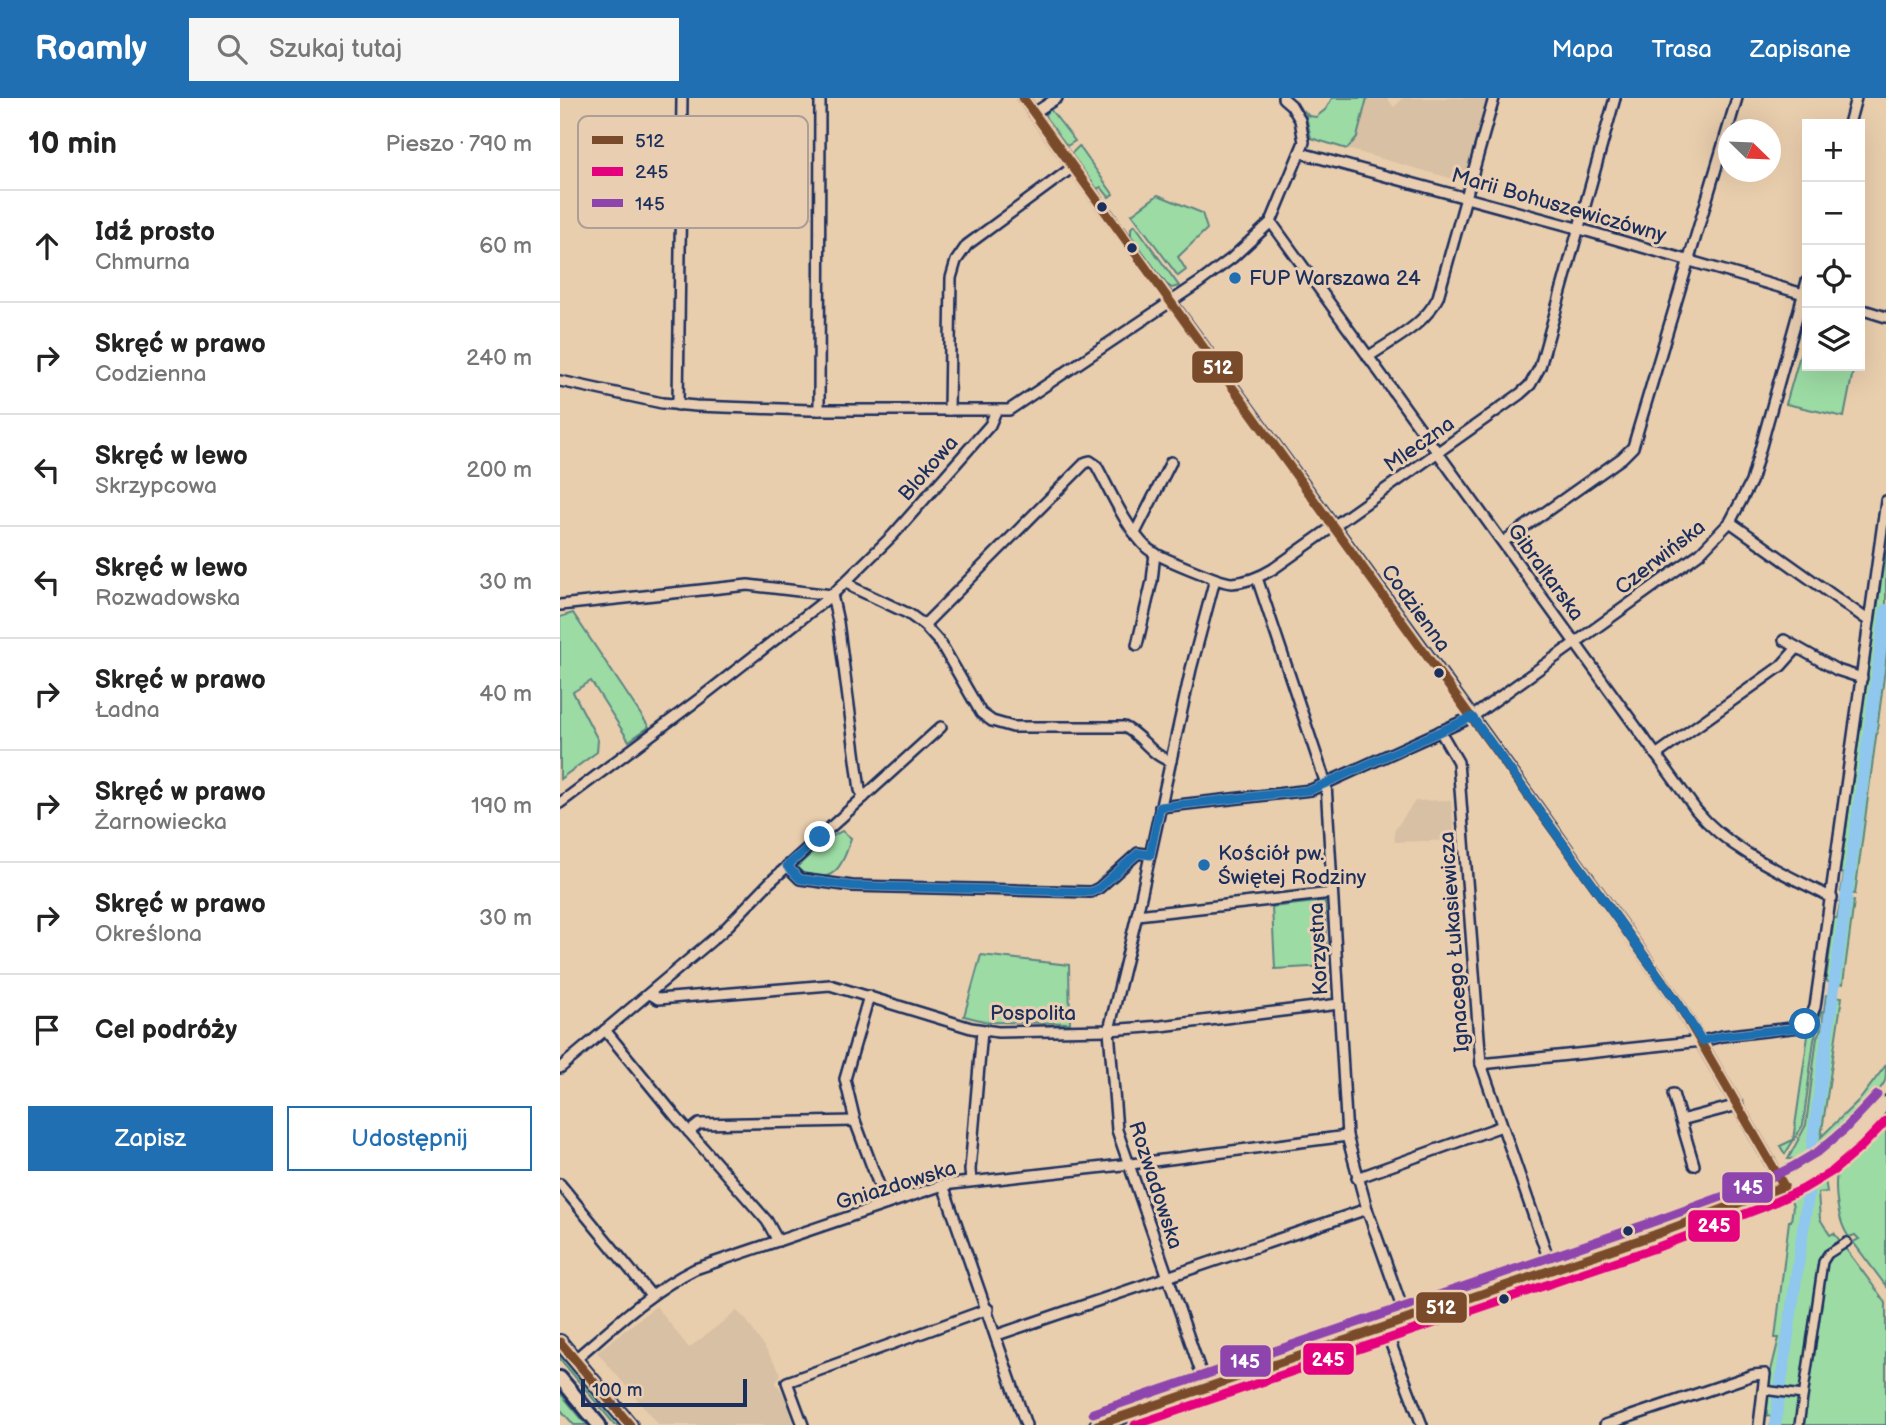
<!DOCTYPE html>
<html lang="pl">
<meta charset="utf-8">
<style>
:root{--surface:#fff;--page:#f6f6f6;--text:#222;--muted:#767676;--line:#e0e0e0;--accent:#1f6fb2}
body{margin:0;font-family:"Balsamiq Sans",sans-serif;background:var(--page);color:var(--text)}
.controls{position:absolute;right:21px;top:21px;display:grid;overflow:hidden;border-radius:0px;box-shadow:0 7px 28px #0002}
.controls button{width:63px;height:63px;display:grid;place-items:center;padding:0;border:0;border-bottom:2px solid var(--line);background:var(--surface);color:var(--text);font:35px sans-serif}
.compass{position:absolute;left:1158px;top:21px;width:63px;height:63px;border-radius:50%;background:var(--surface);box-shadow:0 7px 28px #0002;rotate:113deg}
.scale{position:absolute;left:21px;bottom:18px;width:166px;box-sizing:border-box;padding-left:7px;border:4px solid #1b2f5e;border-top:0;font-size:19px;line-height:24px;white-space:nowrap;color:#1b2f5e;-webkit-text-stroke:5px #eaceb1;paint-order:stroke}
.stop{position:absolute;width:21px;height:21px;margin:-16px;border:5px solid #1f6fb2;border-radius:50%;background:#fff}
.stop.end{background:#1f6fb2;border-color:#fff;box-shadow:0 2px 7px #0008}
.list{margin:0;padding:0;list-style:none}
h2{display:flex;justify-content:space-between;align-items:center;height:91px;margin:0;padding:0 28px;font-size:30px}
h2 small{font-size:23px;font-weight:400;color:var(--muted)}
.list li{display:grid;grid-template-columns:46px 1fr auto;gap:21px;align-items:center;box-sizing:border-box;height:112px;padding:0 28px;border-top:2px solid var(--line)}
.list b{display:block;font-size:26px;white-space:nowrap}
.list p{margin:0;font-size:23px;white-space:nowrap;color:var(--muted)}
.list em{font-size:23px;font-style:normal;color:var(--muted)}
.actions{display:flex;gap:14px;padding:21px 28px}
.actions a{flex:1;padding:16px 0;border:2px solid var(--accent);border-radius:0px;text-align:center;font-size:24px;color:var(--accent)}
.actions .main{background:var(--accent);color:#fff}
.icon{flex:none;width:38px;height:38px;fill:none;stroke:currentColor;stroke-width:2;stroke-linecap:round;stroke-linejoin:round}
.map{position:relative;flex:none;width:1326px;height:1327px;overflow:hidden}
header{display:flex;align-items:center;gap:42px;box-sizing:border-box;height:98px;padding:0 35px;background:var(--accent);color:#fff}
header strong{font-size:33px}
nav{display:flex;gap:38px;margin-inline-start:auto;font-size:24px}
.search{width:490px;height:63px;background:var(--page);display:flex;align-items:center;gap:18px;box-sizing:border-box;padding:0 24px;border-radius:0px;color:var(--muted);font-size:26px}
main{display:flex}
aside{flex:1;background:var(--surface)}
.map>svg:first-child{display:block}
</style>
<header>
<strong>Roamly</strong>
<div class="search"><svg class="icon" aria-label="search" viewBox="0 0 24 24"><circle cx="10" cy="10" r="6"/><path d="M15 15l6 6"/></svg>Szukaj tutaj</div>
<nav><a>Mapa</a><a>Trasa</a><a>Zapisane</a></nav>
</header>
<main>
<aside>
<h2>10 min<small>Pieszo · 790 m</small></h2>
<ul class="list">
<li><svg class="icon" aria-label="ahead" viewBox="0 0 24 24"><path d="M12 20V5M6 11l6-6 6 6"/></svg><div><b>Idź prosto</b><p>Chmurna</p></div><em>60 m</em></li>
<li><svg class="icon" aria-label="right" viewBox="0 0 24 24"><path d="M7 20v-9h11M14 6l5 5-5 5"/></svg><div><b>Skręć w prawo</b><p>Codzienna</p></div><em>240 m</em></li>
<li><svg class="icon" aria-label="left" viewBox="0 0 24 24"><path d="M17 20v-9H6M10 6l-5 5 5 5"/></svg><div><b>Skręć w lewo</b><p>Skrzypcowa</p></div><em>200 m</em></li>
<li><svg class="icon" aria-label="left" viewBox="0 0 24 24"><path d="M17 20v-9H6M10 6l-5 5 5 5"/></svg><div><b>Skręć w lewo</b><p>Rozwadowska</p></div><em>30 m</em></li>
<li><svg class="icon" aria-label="right" viewBox="0 0 24 24"><path d="M7 20v-9h11M14 6l5 5-5 5"/></svg><div><b>Skręć w prawo</b><p>Ładna</p></div><em>40 m</em></li>
<li><svg class="icon" aria-label="right" viewBox="0 0 24 24"><path d="M7 20v-9h11M14 6l5 5-5 5"/></svg><div><b>Skręć w prawo</b><p>Żarnowiecka</p></div><em>190 m</em></li>
<li><svg class="icon" aria-label="right" viewBox="0 0 24 24"><path d="M7 20v-9h11M14 6l5 5-5 5"/></svg><div><b>Skręć w prawo</b><p>Określona</p></div><em>30 m</em></li>
<li><svg class="icon" aria-label="arrive" viewBox="0 0 24 24"><path d="M6 21V4h12l-3 4 3 4H6"/></svg><div><b>Cel podróży</b></div></li>
</ul>
<div class="actions"><a class="main">Zapisz</a><a>Udostępnij</a></div>
</aside>
<div class="map">
<svg width="1326" height="1327" viewBox="0 0 1326 1327">
<rect width="100%" height="100%" fill="#e9cead"/>
<filter id="ink" filterUnits="userSpaceOnUse"><feTurbulence type="fractalNoise" baseFrequency=".0143" numOctaves="2"/><feDisplacementMap in="SourceGraphic" scale="14" xChannelSelector="R" yChannelSelector="G"/><feConvolveMatrix kernelMatrix="1 2 1 2 8 2 1 2 1" color-interpolation-filters="sRGB"/></filter>
<g filter="url(#ink)">
<!-- built -->
<g fill="#d7c0a3">
<path d="M807 0H827L834 9 843 0H928L904 84 787 51 797 39Z"/>
<path d="M891 702 895 742 835 744 834 733 855 703Z"/>
<path d="M96 1208 129 1250 177 1213 187 1223 221 1275 216 1285 225 1298 234 1327H99L37 1254Z"/>
</g>
<!-- green -->
<g fill="#9cdba4" stroke="#5c8581" stroke-width="2">
<path d="M772 0H807L797 39 787 51 751 40 745 14 749 18 756 19 766 11Z"/>
<path d="M490 11 515 43 507 48 486 20 485 16Z"/>
<path d="M519 48 553 96 549 99 541 89 537 91 511 56Z"/>
<path d="M598 97 642 115 647 131 618 159 626 172 618 178 572 116Z"/>
<path d="M575 127 619 188 612 190 606 186 571 138V130Z"/>
<path d="M1242 250 1247 252V268H1294L1284 319 1226 306Z"/>
<path d="M1326 439V564L1295 796 1281 794 1284 776 1280 775Z"/>
<path d="M13 515 89 629 69 643 31 583 13 594 38 642 37 654 0 681V519Z"/>
<path d="M282 733 291 740C283 769 272 789 240 774L237 769 263 744Z"/>
<path d="M1281 801 1294 803 1283 886 1268 884 1266 882 1274 820H1277Z"/>
<path d="M765 803 767 868 715 871 712 809Z"/>
<path d="M421 857 509 867 510 925 428 924 404 918Z"/>
<path d="M1266 897 1282 899 1261 1039 1301 1000 1326 967C1326 972 1326 979 1325 983 1314 1005 1253 1063 1228 1061L1246 1027 1257 939 1262 929Z"/>
<path d="M1262 913 1254 942 1243 1027 1225 1056 1220 1048 1233 1042 1248 938 1243 935 1258 921Z"/>
<path d="M1326 1015V1188L1293 1144 1299 1141 1295 1137 1289 1139C1277 1123 1270 1076 1283 1059 1296 1044 1313 1031 1326 1015Z"/>
<path d="M1265 1081 1267 1094 1258 1095 1260 1121 1270 1137 1274 1135 1326 1205V1327H1217L1251 1089Z"/>
<path d="M1247 1092 1218 1291 1207 1289 1219 1240H1215L1229 1123H1231L1233 1108 1230 1100Z"/>
<path d="M1023 1147 1026 1150 1001 1163 992 1157Z"/>
<path d="M882 1194 883 1201 857 1209 855 1204Z"/>
<path d="M0 1257 59 1327H55L0 1261Z"/>
<path d="M0 1295 2 1297 27 1327H14L0 1311Z"/>
<path d="M1206 1297 1217 1298 1213 1327V1318L1204 1317Z"/>
</g>
<g fill="none" stroke-linecap="round" stroke-linejoin="round">
<!-- canal -->
<path stroke="#8fc7ee" stroke-width="12" d="M1215 1327 1249 1090 1253 1041 1326 512"/>
<defs>
<g id="pedestrian">
<path d="M1203 1292 1243 1297"/>
<path d="M1239 1327 1263 1164 1268 1156 1287 1144"/>
</g>
<g id="minor">
<path d="M463 0 882 576 1118 905 1224 1088"/>
<path d="M474 15 497 0"/>
<path d="M1289 26 1296 0"/>
<path d="M741 55 1013 129 1247 197"/>
<path d="M711 124 1136 712C1172 755 1224 775 1272 800"/>
<path d="M1300 211 1326 219"/>
<path d="M808 259C834 241 864 228 878 199L934 0"/>
<path d="M0 283 102 305 136 308 250 312H449L640 184 672 160 711 124 744 44 740 22 731 7 723 0"/>
<path d="M118 307 122 0"/>
<path d="M259 312 260 0"/>
<path d="M389 312 391 180 396 163 407 147 513 69"/>
<path d="M1170 424 1309 523"/>
<path d="M575 435 611 364"/>
<path d="M943 444 1062 360 1073 349 1177 0"/>
<path d="M697 480 766 686 787 1038 807 1111 846 1221"/>
<path d="M287 483 294 490 349 516 364 527 381 546 421 615 432 623 453 629H564C582 637 591 658 611 663"/>
<path d="M0 507 188 487 272 497 278 524 300 692 304 699"/>
<path d="M364 527 526 364 530 363 536 367C550 392 566 430 587 450 595 458 662 485 672 485 687 484 700 479 713 471L960 296 970 287 980 269 1055 0"/>
<path d="M1224 542 1277 572 1302 580"/>
<path d="M577 547 592 483 595 455"/>
<path d="M880 633 898 664 921 966 992 1171"/>
<path d="M1096 657 1221 568 1237 550"/>
<path d="M0 705 139 601 272 497 333 437 430 327 436 313"/>
<path d="M600 709 751 692 912 619 1140 455 1170 424 1191 384 1247 183"/>
<path d="M227 768 240 781 292 788 531 794 539 790 578 755 590 757"/>
<path d="M577 817 772 795"/>
<path d="M90 896 98 901 270 887 411 930 438 934 549 932 601 928 779 906"/>
<path d="M309 898 285 981 295 1023 326 1106"/>
<path d="M45 932 116 1019 207 1123 218 1143"/>
<path d="M921 966 1142 943 1162 938 1240 929 1250 921 1255 909 1326 403"/>
<path d="M0 970 163 833 209 785 381 629"/>
<path d="M1113 996 1134 1067"/>
<path d="M1121 1022 1178 1007"/>
<path d="M129 1034 139 1026 295 1023"/>
<path d="M797 1080 942 1028"/>
<path d="M411 1083 410 1072 422 933"/>
<path d="M0 1086 91 1197"/>
<path d="M383 1087 466 1327"/>
<path d="M824 1228 862 1327"/>
<path d="M437 1237 807 1111"/>
<path d="M14 1262C53 1229 89 1194 135 1171L383 1087 571 1066 787 1038"/>
<path d="M646 1289 557 1032 549 932 577 817 631 571 655 481"/>
<path d="M243 1327 227 1284 428 1211"/>
<path d="M1045 1327 1193 1277 1205 1276 1199 1327"/>
</g>
<g id="secondary">
<path d="M0 1244 70 1327"/>
<path d="M0 1280 39 1327"/>
<path d="M537 1327 1094 1137 1202 1097 1238 1080 1266 1063 1293 1040 1326 1005"/>
</g>
</defs>
<!-- pedestrian casing -->
<use href="#pedestrian" stroke="#1b2f5e" stroke-width="12"/>
<!-- minor casing -->
<use href="#minor" stroke="#1b2f5e" stroke-width="14"/>
<!-- secondary casing -->
<use href="#secondary" stroke="#1b2f5e" stroke-width="18"/>
<!-- pedestrian -->
<use href="#pedestrian" stroke="#eaceb1" stroke-width="7"/>
<!-- minor -->
<use href="#minor" stroke="#eaceb1" stroke-width="9"/>
<!-- secondary -->
<use href="#secondary" stroke="#eaceb1" stroke-width="12"/>
<defs>
<g id="bus-1">
<path d="M463 0 1118 905 1224 1088"/>
<path d="M0 1244 70 1327"/>
<path d="M537 1327 1094 1137 1224 1088"/>
</g>
<path id="bus-2" d="M575 1327 1098 1149 1206 1108 1243 1091 1273 1073 1301 1049 1326 1023"/>
<path id="bus-3" d="M533 1315 1090 1125 1197 1086 1232 1069 1259 1053 1285 1031 1317 997"/>
</defs>
<!-- bus-1 casing -->
<use href="#bus-1" stroke="#eaceb1" stroke-width="14"/>
<!-- bus-2 casing -->
<use href="#bus-2" stroke="#eaceb1" stroke-width="14"/>
<!-- bus-3 casing -->
<use href="#bus-3" stroke="#eaceb1" stroke-width="14"/>
<!-- bus-1 -->
<use href="#bus-1" stroke="#7a4b2a" stroke-width="9"/>
<!-- bus-2 -->
<use href="#bus-2" stroke="#e5007d" stroke-width="9"/>
<!-- bus-3 -->
<use href="#bus-3" stroke="#8e44ad" stroke-width="9"/>
</g>
</g>
<g fill="none" stroke-linecap="round" stroke-linejoin="round" filter="url(#ink)">
<!-- route -->
<path stroke="#1f6fb2" stroke-width="9" d="M260 739 227 768 240 781 292 788 531 794 539 790 578 755 590 757 600 709 751 692 912 619 1118 905 1142 943 1162 938 1235 930 1245 926"/>
</g>
<!-- markers -->
<g fill="#1b2f5e" stroke="#eaceb1" stroke-width="2.5">
<circle cx="542" cy="109" r="6"/>
<circle cx="572" cy="150" r="6"/>
<circle cx="879" cy="575" r="6"/>
<circle cx="1068" cy="1133" r="6"/>
<circle cx="944" cy="1201" r="6"/>
</g>
<g fill="#1f6fb2" stroke="#eaceb1" stroke-width="2.5">
<circle cx="675" cy="180" r="7"/>
<circle cx="644" cy="767" r="7"/>
</g>
<g text-anchor="middle" stroke-width="6" stroke-linejoin="round" paint-order="stroke">
<!-- street labels -->
<g font-size="21" fill="#1b2f5e" stroke="#eaceb1">
<text transform="translate(999 107) rotate(16)" y="7">Marii Bohuszewiczówny</text>
<text transform="translate(859 346) rotate(-35)" y="7">Mleczna</text>
<text transform="translate(368 370) rotate(-49)" y="7">Blokowa</text>
<text transform="translate(1100 459) rotate(-38)" y="7">Czerwińska</text>
<text transform="translate(986 474) rotate(54)" y="7">Gibraltarska</text>
<text transform="translate(856 510) rotate(54)" y="7">Codzienna</text>
<text transform="translate(894 844) rotate(-94)" y="7">Ignacego Łukasiewicza</text>
<text transform="translate(758 851) rotate(-93)" y="7">Korzystna</text>
<text x="473" y="922">Pospolita</text>
<text transform="translate(336 1087) rotate(-17)" y="7">Gniazdowska</text>
<text transform="translate(596 1087) rotate(72)" y="7">Rozwadowska</text>
</g>
<!-- poi labels -->
<g font-size="21" fill="#1b2f5e" stroke="#eaceb1" text-anchor="start">
<text x="689" y="187">FUP Warszawa 24</text>
<text x="658" y="762">Kościół pw.<tspan x="658" dy="24">Świętej Rodziny</tspan></text>
</g>
</g>
<!-- legend -->
<rect x="18" y="18" width="230" height="112" rx="10" fill="#eaceb1" stroke="#ac9e98" stroke-width="2"/>
<rect x="32" y="38" width="31" height="8" fill="#7a4b2a"/>
<rect x="32" y="69" width="31" height="9" fill="#e5007d"/>
<rect x="32" y="101" width="31" height="8" fill="#8e44ad"/>
<g font-size="19" fill="#1b2f5e">
<text x="75" y="49">512</text>
<text x="75" y="80">245</text>
<text x="75" y="112">145</text>
</g>
<g stroke="#eaceb1" stroke-width="2.5">
<rect x="631" y="252" width="53" height="34" rx="7" fill="#7a4b2a"/>
<rect x="1161" y="1073" width="53" height="33" rx="7" fill="#8e44ad"/>
<rect x="1127" y="1111" width="54" height="34" rx="7" fill="#e5007d"/>
<rect x="855" y="1193" width="53" height="33" rx="7" fill="#7a4b2a"/>
<rect x="742" y="1244" width="53" height="34" rx="7" fill="#e5007d"/>
<rect x="659" y="1246" width="53" height="34" rx="7" fill="#8e44ad"/>
</g>
<g font-size="19" text-anchor="middle" font-weight="bold" fill="#fff">
<text x="658" y="276">512</text>
<text x="1188" y="1096">145</text>
<text x="1154" y="1134">245</text>
<text x="881" y="1216">512</text>
<text x="768" y="1268">245</text>
<text x="685" y="1270">145</text>
</g>
</svg>
<div class="controls">
<button>+</button>
<button>−</button>
<button><svg class="icon" aria-label="locate" viewBox="0 0 24 24"><circle cx="12" cy="12" r="6"/><path d="M12 2v4M12 18v4M2 12h4M18 12h4"/></svg></button>
<button><svg class="icon" aria-label="layers" viewBox="0 0 24 24"><path d="M12 4l9 5-9 5-9-5zM3 14l9 5 9-5"/></svg></button>
</div>
<svg class="compass" viewBox="-18 -18 36 36"><path d="M0-13l5 13h-10z" fill="#e53935"/><path d="M0 13l5-13h-10z" fill="#767676"/></svg>
<div class="scale">100 m</div>
<div class="stop" style="left:1245px;top:926px"></div>
<div class="stop end" style="left:260px;top:739px"></div>
</div>
</main>
